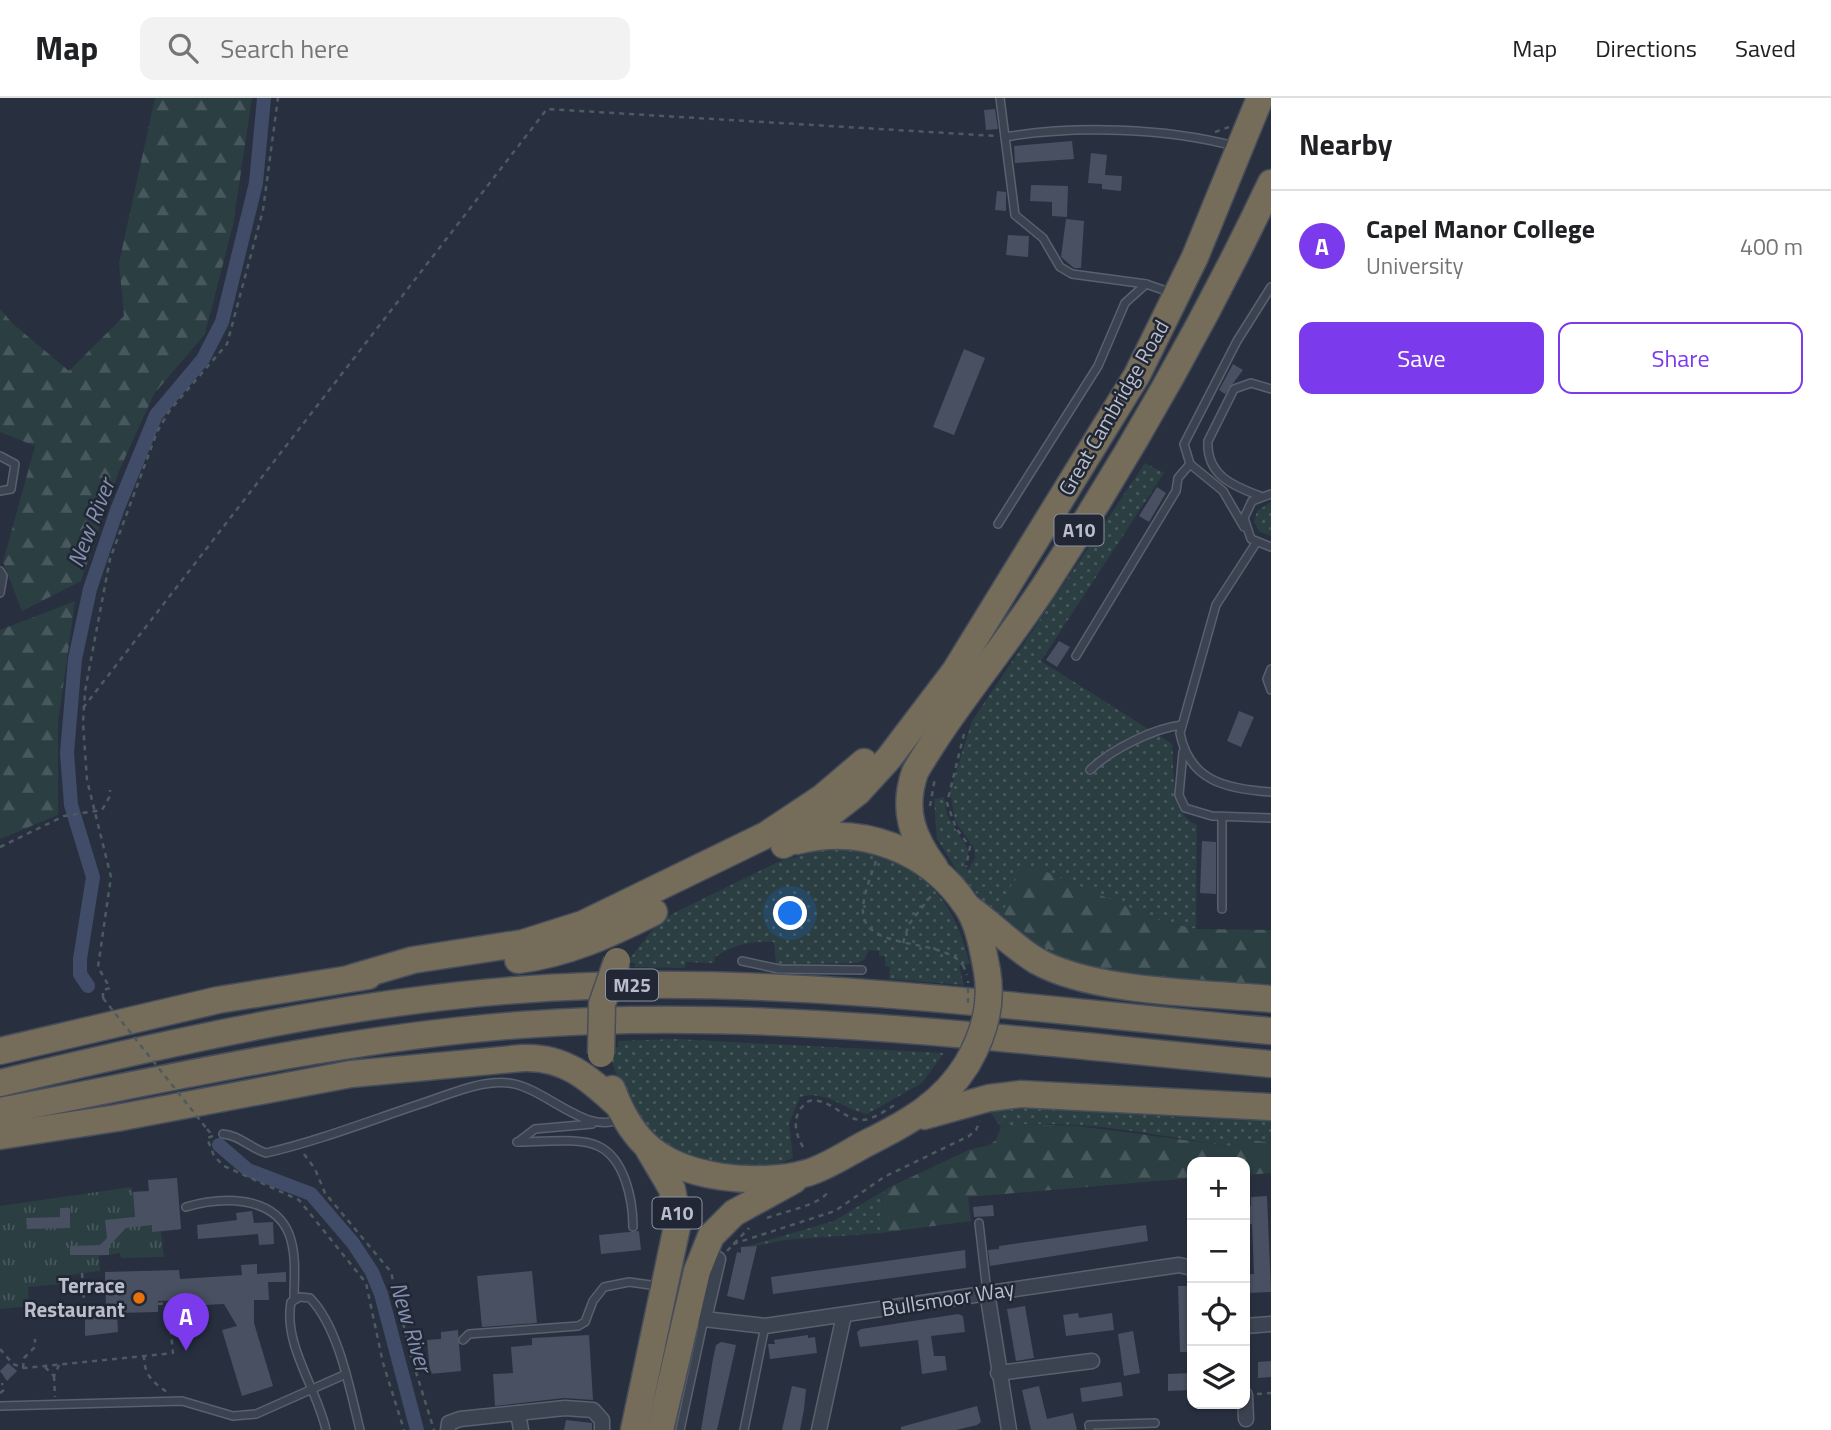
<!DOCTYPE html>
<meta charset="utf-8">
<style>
:root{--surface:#fff;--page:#f2f2f2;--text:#202124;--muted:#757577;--line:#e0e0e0;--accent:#7c3aed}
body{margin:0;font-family:"Titillium Web",sans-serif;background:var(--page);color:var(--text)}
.controls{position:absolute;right:21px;bottom:21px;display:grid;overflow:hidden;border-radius:14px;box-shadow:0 2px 5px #0004}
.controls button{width:63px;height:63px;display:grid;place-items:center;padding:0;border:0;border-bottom:2px solid var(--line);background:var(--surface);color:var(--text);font:35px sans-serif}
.you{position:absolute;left:791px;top:816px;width:24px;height:24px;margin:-18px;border:5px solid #fff;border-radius:50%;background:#1a73e8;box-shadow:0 0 0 10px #1a73e833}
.badge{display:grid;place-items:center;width:46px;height:46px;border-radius:50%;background:var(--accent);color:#fff;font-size:23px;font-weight:700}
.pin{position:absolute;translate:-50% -58px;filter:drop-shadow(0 2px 4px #0008)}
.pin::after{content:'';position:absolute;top:37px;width:24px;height:21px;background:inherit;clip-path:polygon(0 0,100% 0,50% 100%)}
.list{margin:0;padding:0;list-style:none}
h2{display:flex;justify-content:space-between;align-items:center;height:91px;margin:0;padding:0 28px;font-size:30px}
h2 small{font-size:23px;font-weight:400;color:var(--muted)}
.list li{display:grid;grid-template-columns:46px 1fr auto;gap:21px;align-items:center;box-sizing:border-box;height:112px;padding:0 28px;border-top:2px solid var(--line)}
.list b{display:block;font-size:26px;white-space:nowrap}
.list p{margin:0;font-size:23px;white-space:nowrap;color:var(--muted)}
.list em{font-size:23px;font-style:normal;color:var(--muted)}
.actions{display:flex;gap:14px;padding:21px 28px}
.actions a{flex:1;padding:16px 0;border:2px solid var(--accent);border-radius:14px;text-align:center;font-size:24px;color:var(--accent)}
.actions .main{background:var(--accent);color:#fff}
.icon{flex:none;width:38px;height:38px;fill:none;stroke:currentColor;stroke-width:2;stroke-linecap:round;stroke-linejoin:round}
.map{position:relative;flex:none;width:1271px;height:1332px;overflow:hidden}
header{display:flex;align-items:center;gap:42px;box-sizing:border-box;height:98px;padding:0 35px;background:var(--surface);border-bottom:2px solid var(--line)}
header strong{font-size:33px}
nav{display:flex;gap:38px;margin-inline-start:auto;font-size:24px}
.search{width:490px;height:63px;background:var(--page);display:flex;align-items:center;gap:18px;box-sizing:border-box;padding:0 24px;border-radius:14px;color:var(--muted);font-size:26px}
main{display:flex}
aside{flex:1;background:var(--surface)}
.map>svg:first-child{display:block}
</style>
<header>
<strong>Map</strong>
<div class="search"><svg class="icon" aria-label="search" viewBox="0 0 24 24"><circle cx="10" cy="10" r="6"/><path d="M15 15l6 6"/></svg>Search here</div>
<nav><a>Map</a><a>Directions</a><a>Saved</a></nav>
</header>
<main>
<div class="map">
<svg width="1271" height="1332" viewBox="0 0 1271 1332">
<defs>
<pattern id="grass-dots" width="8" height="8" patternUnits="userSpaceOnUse" patternTransform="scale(1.75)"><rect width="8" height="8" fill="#2b3e42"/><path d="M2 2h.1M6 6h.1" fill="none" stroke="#48585c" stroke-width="1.8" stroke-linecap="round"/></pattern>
<pattern id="forest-firs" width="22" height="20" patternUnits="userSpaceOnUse" patternTransform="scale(1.75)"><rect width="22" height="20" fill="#2b3e42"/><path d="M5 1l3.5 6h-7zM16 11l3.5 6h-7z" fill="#48585c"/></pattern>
<pattern id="park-tufts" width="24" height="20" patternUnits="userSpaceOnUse" patternTransform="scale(1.75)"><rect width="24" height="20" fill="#2b3e42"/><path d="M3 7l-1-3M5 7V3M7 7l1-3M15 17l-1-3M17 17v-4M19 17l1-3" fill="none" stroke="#48585c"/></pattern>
</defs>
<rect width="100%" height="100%" fill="#283040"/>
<!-- grass -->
<g fill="url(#grass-dots)">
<path d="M1145 365 1164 375 1041 563 1172 646C1175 673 1168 715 1197 727L1196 831 1161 823 1033 768 1091 869H1085L1040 853 1003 825 959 776 937 741 934 701 944 699 947 717 969 753 964 768 968 772 975 760 974 750 955 723 950 693 972 623Z"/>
<path d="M1271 404V438L1260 434 1254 424 1257 413Z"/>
<path d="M866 750C928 777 953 799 970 866L959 868 964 887 889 881 890 869 885 868V858H879V853L869 852 864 862 857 865 776 866 774 844C750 843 735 846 715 859L714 865 686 864 685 870 634 869 635 865H626L655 829 672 816 778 764 824 751Z"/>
<path d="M675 941 944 955 922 985 867 1016C842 1011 826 991 800 999L789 1026 793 1060C783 1064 772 1069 762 1071 687 1084 621 1019 609 950L618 949V943Z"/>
<path d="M1018 1008 1206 1021 1239 1017 1271 1018V1045L1247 1041 1238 1049C1161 1039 1078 1018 1001 1029L989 1013Z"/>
<path d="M890 1089 883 1097 881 1135 784 1142 734 1152 834 1123Z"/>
</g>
<!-- forest -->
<g fill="url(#forest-firs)">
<path d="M155 0H252L233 127 205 236 154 296 118 375 81 483 22 513 3 464 35 348 0 334V211L13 226 69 273 124 218 119 165Z"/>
<path d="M75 503 58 625V717L0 741V532Z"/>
<path d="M1033 768 1161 823 1196 831 1271 832V889C1213 883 1108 883 1059 857 1038 846 1021 831 1003 815L1012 785 1022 769Z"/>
<path d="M1023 1026 1077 1028 1238 1049 1247 1041 1271 1045V1075L1245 1077V1064H1192V1080L968 1099 971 1123 881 1135 883 1097 890 1089 969 1052 989 1047 996 1042 1001 1029Z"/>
</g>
<!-- park -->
<path fill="url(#park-tufts)" d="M177 1080 181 1131 161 1134 164 1159 121 1160 120 1155 99 1158 100 1173 62 1178V1186L28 1189 29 1208 0 1211V1108L132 1089 133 1094 149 1093 148 1082Z"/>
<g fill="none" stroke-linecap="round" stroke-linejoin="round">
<!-- canal -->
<g stroke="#404c68" stroke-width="14">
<path d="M88 888 80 876V861L93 779 71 707 67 655 75 561 90 491 117 412 156 317 203 261 222 224 256 85 264 0"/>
<path d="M219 1047 248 1072 311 1096 353 1145 372 1174 381 1196 417 1332"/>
</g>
</g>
<!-- building -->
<g fill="#485061">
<path d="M995 11 998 31 986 32 984 12Z"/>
<path d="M1072 43 1074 61 1015 65 1014 48Z"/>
<path d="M1091 55 1107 57 1105 77 1122 78 1121 93 1102 91V86L1088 85Z"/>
<path d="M1031 87 1068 88 1067 119 1052 118V104L1030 103Z"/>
<path d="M997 93 1006 94V113L995 112Z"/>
<path d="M1066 121 1084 123 1081 170H1074L1061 159Z"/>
<path d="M1008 137 1029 138 1028 159 1006 157Z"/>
<path d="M964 251 985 260 954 337 933 329Z"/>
<path d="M1233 266 1243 272 1225 296 1219 292Z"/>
<path d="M1157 389 1166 395 1149 424 1139 418Z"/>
<path d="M1059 543 1070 549 1057 569 1046 562Z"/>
<path d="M1239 613 1254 619 1241 649 1227 643Z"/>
<path d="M1202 743 1216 744V796L1200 795Z"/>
<path d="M177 1080 181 1131 152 1134V1127L126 1130 109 1148V1157H70V1148L100 1147 107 1140 105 1122 135 1119 133 1094 149 1093 148 1082Z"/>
<path d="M1267 1098 1271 1194 1246 1195 1245 1176H1254L1252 1126 1245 1127V1108H1251V1099Z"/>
<path d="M993 1107 994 1118 974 1119 973 1109Z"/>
<path d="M60 1110H70V1130L27 1131 26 1120 60 1119Z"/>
<path d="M252 1113 254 1125 273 1124 274 1146 259 1147 258 1136 198 1141 197 1127 237 1122 236 1115Z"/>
<path d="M1146 1127 1148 1143 990 1168 988 1152 999 1151V1148Z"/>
<path d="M639 1133 641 1152 601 1156 599 1137Z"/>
<path d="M757 1148 744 1202 727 1198 737 1154 741 1155V1149Z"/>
<path d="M965 1152 966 1170 773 1196 771 1179Z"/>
<path d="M257 1166V1176L286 1174V1184H268L269 1202H254V1225L273 1288 242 1298 222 1232 237 1228 224 1206 187 1208V1202L158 1203V1214L117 1215 118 1234 85 1238V1212L106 1210 105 1174 179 1172 180 1181 242 1177 241 1167Z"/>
<path d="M532 1173 537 1225 482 1229 477 1178Z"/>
<path d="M1178 1188H1192V1254H1180Z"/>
<path d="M1025 1208 1034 1260 1016 1263 1007 1211Z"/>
<path d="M1078 1215 1079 1220 1112 1215 1114 1232 1066 1238 1063 1217Z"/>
<path d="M958 1216 963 1218 965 1234 931 1238 934 1258H945L947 1272 922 1276 918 1242 860 1249 857 1234 861 1231Z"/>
<path d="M458 1232 461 1273 430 1276 427 1242 441 1241V1234Z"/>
<path d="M1133 1233 1140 1275 1124 1278 1118 1236Z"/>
<path d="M589 1237 593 1302 564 1300 495 1308 493 1276 513 1275 511 1249 532 1247V1240Z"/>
<path d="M808 1237V1240L815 1239 817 1255 770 1261 768 1246H775L774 1242Z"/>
<path d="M721 1244 736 1247 717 1332H701L713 1261 716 1247Z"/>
<path d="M1271 1263V1279L1258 1280V1264Z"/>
<path d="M8 1265 17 1273 7 1283 0 1273Z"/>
<path d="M1192 1275V1292L1168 1293V1276Z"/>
<path d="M1121 1284 1123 1298 1082 1304 1080 1290Z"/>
<path d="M792 1288 806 1291 804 1311 800 1332H782Z"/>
<path d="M1039 1288 1047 1321 1073 1315 1077 1332H1031L1022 1292Z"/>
<path d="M977 1308 981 1324 977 1327 956 1332H901V1329Z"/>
<path d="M566 1322 592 1325V1332H564Z"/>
</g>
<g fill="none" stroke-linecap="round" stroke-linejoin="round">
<defs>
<g id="lane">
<path d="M1000 0 1015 117 1043 140 1060 169 1072 176 1146 186 1172 195"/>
<path d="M1005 39C1075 27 1166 30 1234 48"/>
<path d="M0 358 15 366 11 391 0 393"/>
<path d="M1271 396 1252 403 1244 420 1251 441 1271 449"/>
<path d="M1260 398C1233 388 1206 377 1208 343L1234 291 1251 285 1271 291"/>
<path d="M998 426 1098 268 1125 205 1146 186"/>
<path d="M1244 429 1223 393 1190 366 1184 346 1237 243 1271 189"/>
<path d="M1256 445 1216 507 1180 635C1189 683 1226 691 1271 694"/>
<path d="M0 473 3 478 0 495"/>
<path d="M1076 558 1176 393 1178 380 1190 366"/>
<path d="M1271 571 1267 581 1271 592"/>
<path d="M1183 654 1179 697 1185 710 1212 718 1271 720"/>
<path d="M1090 672C1110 652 1154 630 1182 627"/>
<path d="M1222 811V719"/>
<path d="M742 863 779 871 862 872"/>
<path d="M223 1036C239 1037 250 1050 266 1055 318 1043 369 1023 420 1006 448 997 479 982 509 985 545 989 588 1040 621 1020"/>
<path d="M517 1044C538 1044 580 1039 598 1048 625 1060 633 1103 633 1129"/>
<path d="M518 1044 535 1031 592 1026"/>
<path d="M186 1109C219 1099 273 1096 289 1136 297 1157 294 1181 294 1202"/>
<path d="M979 1125 987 1194"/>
<path d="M463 1242 469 1236 578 1228 585 1224 593 1203 604 1189 629 1184 658 1188"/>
<path d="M0 1308 182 1303 233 1318 256 1316 346 1276"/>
<path d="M326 1332C317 1290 283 1247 291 1204L300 1199 310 1200C339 1230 350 1292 360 1332"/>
<path d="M680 1332 704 1221"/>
<path d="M744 1332 765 1228"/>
<path d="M1090 1332 1089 1327 1155 1325"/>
</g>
<g id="street">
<path d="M718 1161 704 1221 765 1228 1179 1167 1192 1170"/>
<path d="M987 1194 1009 1332"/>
<path d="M1245 1228 1271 1226"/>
<path d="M998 1275 1092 1263"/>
<path d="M1245 1297 1246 1321"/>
<path d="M518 1315 521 1332"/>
<path d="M448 1332 449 1325 460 1321 565 1310 593 1312 602 1322V1332"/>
<path d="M819 1332 844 1217"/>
</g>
<g id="highway">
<path d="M797 743C861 726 929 752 966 807 979 825 983 852 987 873"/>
<path d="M784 747 822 722 858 694 889 660 955 573 1137 277 1195 159 1260 0"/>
<path d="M935 770C912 739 902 712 915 674 953 609 1004 550 1045 487 1129 358 1205 224 1271 85"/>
<path d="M969 810C993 827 1012 848 1037 863 1094 895 1205 895 1271 901"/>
<path d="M518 862C567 856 610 836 654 814"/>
<path d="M351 880 413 862 523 845 583 826 766 737 823 699 864 664"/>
<path d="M0 953 218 902 368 878"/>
<path d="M0 985C195 939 389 894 590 888 817 880 1045 913 1271 933"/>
<path d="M612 991C619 1010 630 1031 644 1045 681 1082 760 1088 807 1075 828 1069 849 1054 869 1044 909 1024 943 1005 967 966"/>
<path d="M0 1013C173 980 344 940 520 927 771 908 1022 944 1271 966"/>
<path d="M924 1018 989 1000 1021 996 1271 1009"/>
<path d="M0 1038 117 1020 351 976 523 960C564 958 589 980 618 1007"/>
<path d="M634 1332 678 1124 672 1091 649 1052"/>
<path d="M660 1332 697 1173 711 1138 734 1115 794 1082"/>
</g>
</defs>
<!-- lane casing -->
<use href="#lane" stroke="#5a606d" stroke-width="10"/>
<!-- street casing -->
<use href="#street" stroke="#5a606d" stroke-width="17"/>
<!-- highway casing -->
<use href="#highway" stroke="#474d5a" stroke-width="29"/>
<!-- path -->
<g stroke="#4b5b60" stroke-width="2.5" stroke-dasharray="5 5" stroke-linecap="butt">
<path d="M1215 34 1229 29"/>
<path d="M83 610 547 11 996 38"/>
<path d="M964 636 947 705 956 730 970 749 966 769"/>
<path d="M930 708 935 680"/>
<path d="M0 749 64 718 102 712 110 698V692"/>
<path d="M876 763C871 778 864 794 863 810 860 855 942 838 963 867"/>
<path d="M903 845 909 826 931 798"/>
<path d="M103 900V892L110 890 98 869 111 779 87 682 83 625 85 593 110 461 157 334 170 312 227 246 263 112 278 0"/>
<path d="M207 1031 213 1038"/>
<path d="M213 1038 207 1040 214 1058 224 1068 299 1102 366 1185 383 1265 404 1332"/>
<path d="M803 1049C793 1032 792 1014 809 1003 830 999 844 1023 863 1022 874 1021 886 1012 895 1007"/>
<path d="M304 1056 315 1071 325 1095 391 1174 411 1258 434 1332"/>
<path d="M767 1120C783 1114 819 1107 827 1095"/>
<path d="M733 1146 835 1113 884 1079 969 1038 976 1032 980 1023"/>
<path d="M727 1153 749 1130"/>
<path d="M82 1175 84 1204"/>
<path d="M69 1191 97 1188"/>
<path d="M158 1206 187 1203"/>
<path d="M0 1251 13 1266 24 1270 173 1255 168 1205"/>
<path d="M144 1257C144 1276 151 1283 167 1294"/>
<path d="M45 1269 54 1278 59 1267"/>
<path d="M23 1270 24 1260 35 1249V1241"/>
<path d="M54 1278 55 1299"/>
<path d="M0 1295 4 1292 2 1285"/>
<path d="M1257 1296 1271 1295"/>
</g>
<!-- lane -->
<use href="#lane" stroke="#3c4350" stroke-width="7"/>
<!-- street -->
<use href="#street" stroke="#3c4350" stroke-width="14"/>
<!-- highway -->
<use href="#highway" stroke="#756d5a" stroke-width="26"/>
<defs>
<g id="highway-bridge">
<path d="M601 956 602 906 617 863"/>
<path d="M967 966C984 937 993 907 987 873"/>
</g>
</defs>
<!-- highway-bridge casing -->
<use href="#highway-bridge" stroke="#474d5a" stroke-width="29" stroke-linecap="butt"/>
<!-- path-bridge -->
<g stroke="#4b5b60" stroke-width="2.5" stroke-dasharray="5 5" stroke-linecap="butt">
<path d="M963 867 967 877"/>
<path d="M103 900 207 1031"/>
<path d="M968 905V883"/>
</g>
<!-- highway-bridge -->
<use href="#highway-bridge" stroke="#756d5a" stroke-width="26"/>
</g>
<!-- markers -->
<circle fill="#e8710a" stroke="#212735" stroke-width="2.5" cx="139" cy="1200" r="7"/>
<g text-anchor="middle" stroke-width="5" stroke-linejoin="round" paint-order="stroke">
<!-- shield labels -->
<g fill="#212735" stroke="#8b919d" stroke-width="2">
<rect x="1054.5" y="416.5" width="49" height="31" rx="5"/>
<rect x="606" y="871.5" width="52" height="31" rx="5"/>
<rect x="652.5" y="1099.5" width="49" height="31" rx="5"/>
</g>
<g font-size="19" font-weight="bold" fill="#b9beca">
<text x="1079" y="439">A10</text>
<text x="632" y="894">M25</text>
<text x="677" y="1122">A10</text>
</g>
<!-- street labels -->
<g font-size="21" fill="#b9beca" stroke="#212735">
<text transform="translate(1114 310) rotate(-60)" y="7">Great Cambridge Road</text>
<text transform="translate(948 1201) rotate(-9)" y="7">Bullsmoor Way</text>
</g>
<!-- poi labels -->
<g font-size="21" font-weight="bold" fill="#b9beca" stroke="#212735" text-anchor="end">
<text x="125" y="1195">Terrace<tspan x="125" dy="24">Restaurant</tspan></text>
</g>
<!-- water labels -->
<g font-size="23" font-style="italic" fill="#8391af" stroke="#212735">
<text transform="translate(91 425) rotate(-69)" y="8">New River</text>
<text transform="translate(411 1229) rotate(73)" y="8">New River</text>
</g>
</g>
</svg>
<div class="controls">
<button>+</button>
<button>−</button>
<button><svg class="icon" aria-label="locate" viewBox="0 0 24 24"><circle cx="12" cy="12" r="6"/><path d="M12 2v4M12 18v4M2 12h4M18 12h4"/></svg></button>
<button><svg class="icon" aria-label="layers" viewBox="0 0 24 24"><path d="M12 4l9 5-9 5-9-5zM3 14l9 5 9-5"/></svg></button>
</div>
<div class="you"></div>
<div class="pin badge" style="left:186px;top:1253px">A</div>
</div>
<aside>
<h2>Nearby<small></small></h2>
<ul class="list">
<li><span class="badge">A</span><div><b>Capel Manor College</b><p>University</p></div><em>400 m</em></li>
</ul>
<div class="actions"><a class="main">Save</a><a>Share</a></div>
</aside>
</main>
